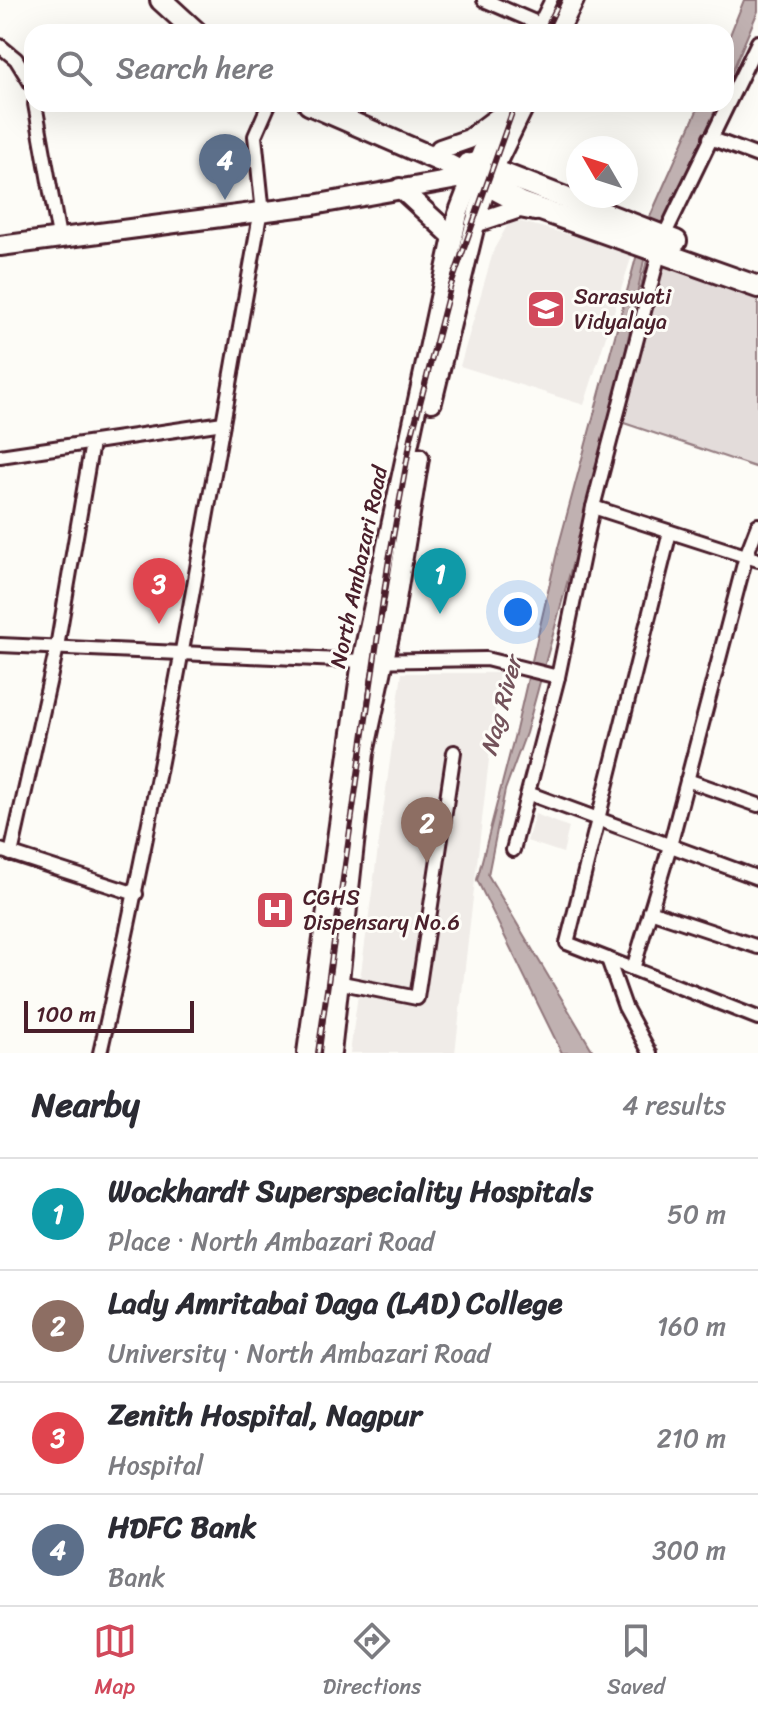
<!DOCTYPE html>
<meta charset="utf-8">
<style>
:root{--surface:#fff;--page:#f7f7f7;--text:#2b2b33;--muted:#7c7c81;--line:#e1e1e2;--accent:#d1495b}
body{margin:0;font-family:Sriracha,sans-serif;background:var(--page);color:var(--text)}
.compass{position:absolute;left:566px;top:136px;width:72px;height:72px;border-radius:50%;background:var(--surface);box-shadow:0 8px 32px #0002;rotate:309deg}
.scale{position:absolute;left:24px;bottom:20px;width:170px;box-sizing:border-box;padding-left:8px;border:4px solid #4a1f2b;border-top:0;font-size:22px;line-height:28px;white-space:nowrap;color:#4a1f2b;-webkit-text-stroke:6px #fdfcf7;paint-order:stroke}
.you{position:absolute;left:518px;top:612px;width:28px;height:28px;margin:-20px;border:6px solid #fff;border-radius:50%;background:#1a73e8;box-shadow:0 0 0 12px #1a73e833}
.badge{display:grid;place-items:center;width:52px;height:52px;border-radius:50%;background:var(--accent);color:#fff;font-size:26px;font-weight:700}
.pin{position:absolute;translate:-50% -66px;filter:drop-shadow(0 2px 4px #0008)}
.pin::after{content:'';position:absolute;top:42px;width:28px;height:24px;background:inherit;clip-path:polygon(0 0,100% 0,50% 100%)}
.list{margin:0;padding:0;list-style:none}
h2{display:flex;justify-content:space-between;align-items:center;height:104px;margin:0;padding:0 32px;font-size:34px}
h2 small{font-size:26px;font-weight:400;color:var(--muted)}
.list li{display:grid;grid-template-columns:52px 1fr auto;gap:24px;align-items:center;box-sizing:border-box;height:112px;padding:0 32px;border-top:2px solid var(--line)}
.list b{display:block;font-size:30px;white-space:nowrap}
.list p{margin:0;font-size:26px;white-space:nowrap;color:var(--muted)}
.list em{font-size:26px;font-style:normal;color:var(--muted)}
.icon{flex:none;width:44px;height:44px;fill:none;stroke:currentColor;stroke-width:2;stroke-linecap:round;stroke-linejoin:round}
.map{position:relative;flex:none;width:758px;height:1053px;overflow:hidden}
.search{position:absolute;background:var(--surface);box-shadow:0 8px 32px #0002;left:24px;right:24px;top:24px;height:88px;display:flex;align-items:center;gap:20px;box-sizing:border-box;padding:0 28px;border-radius:24px;color:var(--muted);font-size:30px}
.sheet{height:552px;background:var(--surface)}
nav{display:flex;justify-content:space-around;align-items:center;box-sizing:border-box;height:112px;border-top:2px solid var(--line);background:var(--surface);font-size:22px;color:var(--muted)}
nav a{display:grid;justify-items:center;gap:4px}
nav .on{color:var(--accent)}
.map>svg:first-child{display:block}
</style>
<div class="map">
<svg width="758" height="1053" viewBox="0 0 758 1053">
<rect width="100%" height="100%" fill="#fdfcf7"/>
<filter id="ink" filterUnits="userSpaceOnUse"><feTurbulence type="fractalNoise" baseFrequency=".0125" numOctaves="2"/><feDisplacementMap in="SourceGraphic" scale="16" xChannelSelector="R" yChannelSelector="G"/><feConvolveMatrix kernelMatrix="1 2 1 2 8 2 1 2 1" color-interpolation-filters="sRGB"/></filter>
<g filter="url(#ink)">
<!-- built -->
<g fill="#f0ece8">
<path d="M511 219 633 252 584 405 460 366 494 249Z"/>
<path d="M402 673H499L455 1053H350Z"/>
<path d="M535 814 569 827 563 853 527 841Z"/>
</g>
<!-- green -->
<path fill="#e3dcda" stroke="#967e82" stroke-width="2" d="M649 250 758 290V468L612 419Z"/>
<!-- water -->
<g fill="#c0b1b1" stroke="#91777b" stroke-width="2">
<path d="M744 0H758V11L726 86V45Z"/>
<path d="M700 104H718L665 224 649 219Z"/>
<path d="M637 254 644 260 612 419 526 733 505 790 488 875 594 1053H562L477 880 516 730 558 548Z"/>
</g>
<g fill="none" stroke-linecap="round" stroke-linejoin="round">
<defs>
<g id="street">
<path d="M484 0 542 25"/>
<path d="M0 46 16 59 32 85"/>
<path d="M35 104 59 237"/>
<path d="M710 138 758 156"/>
<path d="M664 236 758 42"/>
<path d="M0 456 223 423"/>
<path d="M593 507 758 560"/>
<path d="M670 532 567 943 758 1018"/>
<path d="M0 645 362 661 486 659 558 677"/>
<path d="M687 780 758 805"/>
<path d="M530 794 758 878"/>
<path d="M0 850 136 894"/>
<path d="M513 850 558 677 593 507 660 250"/>
<path d="M11 854 57 647 92 443"/>
<path d="M650 911 758 947"/>
<path d="M608 959 625 1007 650 1053"/>
<path d="M633 969 670 846 746 556 758 525"/>
<path d="M337 982 417 998 454 752"/>
<path d="M100 1053C164 772 211 488 262 204L255 136 269 104"/>
</g>
<g id="secondary">
<path d="M539 32 555 0"/>
<path d="M558 32 574 0"/>
<path d="M440 149 469 139 497 118"/>
<path d="M400 188 453 237"/>
<path d="M475 223 520 208 535 211"/>
<path d="M0 246 313 205 458 179 467 163"/>
<path d="M432 402 478 212 490 176 525 104"/>
<path d="M307 1053 362 661 458 214 482 152 507 104"/>
<path d="M331 1053 364 753 393 618 419 458"/>
</g>
<g id="primary">
<path d="M161 0 196 32"/>
<path d="M309 104 445 163 521 203 758 287"/>
<path d="M475 163 676 241"/>
</g>
</defs>
<!-- street casing -->
<use href="#street" stroke="#4a1f2b" stroke-width="18"/>
<!-- secondary casing -->
<use href="#secondary" stroke="#4a1f2b" stroke-width="24"/>
<!-- primary casing -->
<use href="#primary" stroke="#4a1f2b" stroke-width="26"/>
<!-- street -->
<use href="#street" stroke="#fdfcf7" stroke-width="12"/>
<!-- secondary -->
<use href="#secondary" stroke="#fdfcf7" stroke-width="18"/>
<!-- primary -->
<use href="#primary" stroke="#fdfcf7" stroke-width="20"/>
<defs>
<g id="rail">
<path d="M545 32 560 0"/>
<path d="M318 1053 388 565 411 438 450 288 515 104"/>
</g>
</defs>
<!-- rail casing -->
<use href="#rail" stroke="#4a1f2b" stroke-width="6"/>
<!-- rail -->
<use href="#rail" stroke="#fdfcf7" stroke-width="3" stroke-dasharray="9" stroke-linecap="butt"/>
</g>
</g>
<!-- icons -->
<defs>
<symbol id="school-square" viewBox="-11 -11 22 22"><rect x="-9" y="-9" width="18" height="18" rx="4" fill="#d1495b" stroke="#fdfcf7"/><path d="M0-5L7-2L0 1L-7-2ZM-4 1L0 2.5L4 1V4Q0 6-4 4Z" fill="#fff"/></symbol>
<symbol id="hospital-square" viewBox="-11 -11 22 22"><rect x="-9" y="-9" width="18" height="18" rx="4" fill="#d1495b" stroke="#fdfcf7"/><path d="M-5-5h3v3.5h4V-5h3V5h-3V1.5h-4V5h-3Z" fill="#fff"/></symbol>
</defs>
<g fill-rule="evenodd">
<use href="#school-square" x="524" y="287" width="44" height="44"/>
<use href="#hospital-square" x="253" y="888" width="44" height="44"/>
</g>
<g text-anchor="middle" stroke-width="6" stroke-linejoin="round" paint-order="stroke">
<!-- poi labels -->
<g font-size="22" fill="#4a1f2b" stroke="#fdfcf7" text-anchor="start">
<text x="574" y="304">Saraswati<tspan x="574" dy="25">Vidyalaya</tspan></text>
<text x="303" y="905">CGHS<tspan x="303" dy="25">Dispensary No.6</tspan></text>
</g>
<!-- street labels -->
<g font-size="22" fill="#4a1f2b" stroke="#fdfcf7">
<text transform="translate(358 567) rotate(-78)" y="8">North Ambazari Road</text>
</g>
<!-- water labels -->
<g font-size="24" font-style="italic" fill="#73525a" stroke="#fdfcf7">
<text transform="translate(501 706) rotate(-75)" y="8">Nag River</text>
</g>
</g>
</svg>
<svg class="compass" viewBox="-18 -18 36 36"><path d="M0-13l5 13h-10z" fill="#e53935"/><path d="M0 13l5-13h-10z" fill="#7c7c81"/></svg>
<div class="scale">100 m</div>
<div class="you"></div>
<div class="pin badge" style="left:440px;top:614px;background:#0f9aa8">1</div>
<div class="pin badge" style="left:427px;top:863px;background:#8d6e63">2</div>
<div class="pin badge" style="left:159px;top:624px;background:#e0444e">3</div>
<div class="pin badge" style="left:225px;top:200px;background:#5c6f8a">4</div>
<div class="search"><svg class="icon" aria-label="search" viewBox="0 0 24 24"><circle cx="10" cy="10" r="6"/><path d="M15 15l6 6"/></svg>Search here</div>
</div>
<section class="sheet">
<h2>Nearby<small>4 results</small></h2>
<ul class="list">
<li><span class="badge" style="background:#0f9aa8">1</span><div><b>Wockhardt Superspeciality Hospitals</b><p>Place · North Ambazari Road</p></div><em>50 m</em></li>
<li><span class="badge" style="background:#8d6e63">2</span><div><b>Lady Amritabai Daga (LAD) College</b><p>University · North Ambazari Road</p></div><em>160 m</em></li>
<li><span class="badge" style="background:#e0444e">3</span><div><b>Zenith Hospital, Nagpur</b><p>Hospital</p></div><em>210 m</em></li>
<li><span class="badge" style="background:#5c6f8a">4</span><div><b>HDFC Bank</b><p>Bank</p></div><em>300 m</em></li>
</ul>
</section>
<nav>
<a class="on"><svg class="icon" aria-label="map" viewBox="0 0 24 24"><path d="M3 6l6-2 6 2 6-2v14l-6 2-6-2-6 2zM9 4v14M15 6v14"/></svg>Map</a>
<a><svg class="icon" aria-label="directions" viewBox="0 0 24 24"><path d="M12 3l9 9-9 9-9-9zM9 14v-3h6M13 9l2 2-2 2"/></svg>Directions</a>
<a><svg class="icon" aria-label="saved" viewBox="0 0 24 24"><path d="M7 4h10v16l-5-4-5 4z"/></svg>Saved</a>
</nav>
